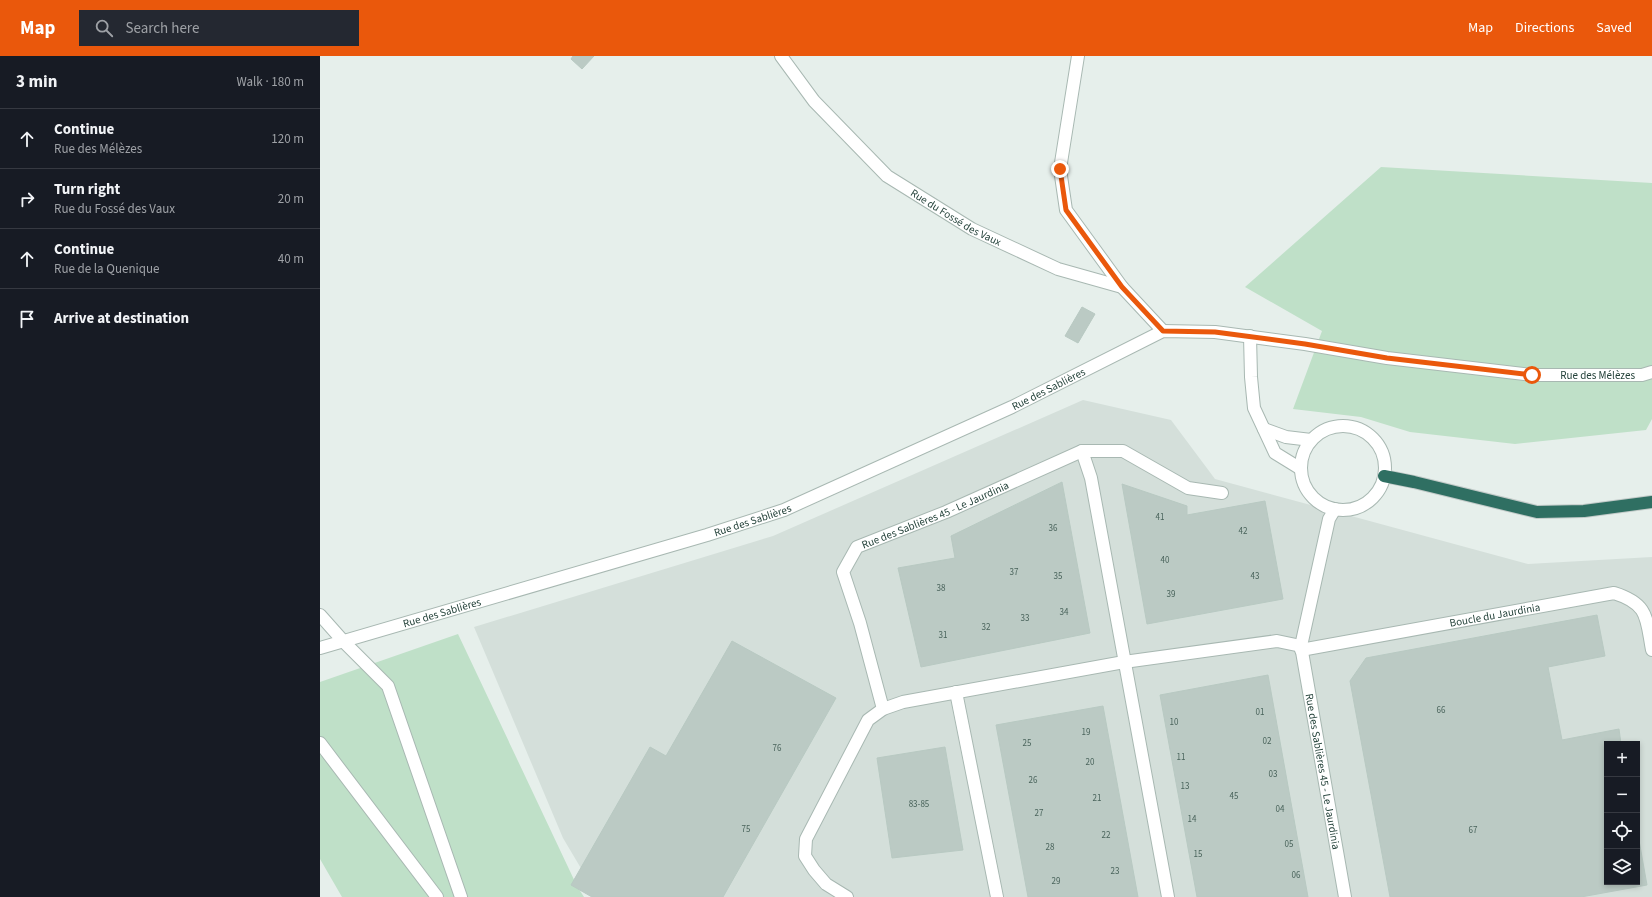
<!DOCTYPE html>
<meta charset="utf-8">
<style>
:root{--surface:#171b24;--page:#242831;--text:#f1f3f6;--muted:#9ea1a6;--line:#363941;--accent:#ea580c}
body{margin:0;font-family:"Source Sans 3",sans-serif;background:var(--page);color:var(--text)}
.controls{position:absolute;right:12px;bottom:12px;display:grid;overflow:hidden;border-radius:0px;box-shadow:0 2px 6px #0003}
.controls button{width:36px;height:36px;display:grid;place-items:center;padding:0;border:0;border-bottom:1px solid var(--line);background:var(--surface);color:var(--text);font:20px sans-serif}
.stop{position:absolute;width:12px;height:12px;margin:-9px;border:3px solid #ea580c;border-radius:50%;background:#fff}
.stop.end{background:#ea580c;border-color:#fff;box-shadow:0 1px 4px #0008}
.list{margin:0;padding:0;list-style:none}
h2{display:flex;justify-content:space-between;align-items:center;height:52px;margin:0;padding:0 16px;font-size:17px}
h2 small{font-size:13px;font-weight:400;color:var(--muted)}
.list li{display:grid;grid-template-columns:26px 1fr auto;gap:12px;align-items:center;box-sizing:border-box;height:60px;padding:0 16px;border-top:1px solid var(--line)}
.list b{display:block;font-size:15px;white-space:nowrap}
.list p{margin:0;font-size:13px;white-space:nowrap;color:var(--muted)}
.list em{font-size:13px;font-style:normal;color:var(--muted)}
.icon{flex:none;width:22px;height:22px;fill:none;stroke:currentColor;stroke-width:2;stroke-linecap:round;stroke-linejoin:round}
.map{position:relative;flex:none;width:1332px;height:841px;overflow:hidden}
header{display:flex;align-items:center;gap:24px;box-sizing:border-box;height:56px;padding:0 20px;background:var(--accent);color:#fff}
header strong{font-size:19px}
nav{display:flex;gap:22px;margin-inline-start:auto;font-size:14px}
.search{width:280px;height:36px;background:var(--page);display:flex;align-items:center;gap:10px;box-sizing:border-box;padding:0 14px;border-radius:0px;color:var(--muted);font-size:15px}
main{display:flex}
aside{flex:1;background:var(--surface)}
.map>svg:first-child{display:block}
</style>
<header>
<strong>Map</strong>
<div class="search"><svg class="icon" aria-label="search" viewBox="0 0 24 24"><circle cx="10" cy="10" r="6"/><path d="M15 15l6 6"/></svg>Search here</div>
<nav><a>Map</a><a>Directions</a><a>Saved</a></nav>
</header>
<main>
<aside>
<h2>3 min<small>Walk · 180 m</small></h2>
<ul class="list">
<li><svg class="icon" aria-label="ahead" viewBox="0 0 24 24"><path d="M12 20V5M6 11l6-6 6 6"/></svg><div><b>Continue</b><p>Rue des Mélèzes</p></div><em>120 m</em></li>
<li><svg class="icon" aria-label="right" viewBox="0 0 24 24"><path d="M7 20v-9h11M14 6l5 5-5 5"/></svg><div><b>Turn right</b><p>Rue du Fossé des Vaux</p></div><em>20 m</em></li>
<li><svg class="icon" aria-label="ahead" viewBox="0 0 24 24"><path d="M12 20V5M6 11l6-6 6 6"/></svg><div><b>Continue</b><p>Rue de la Quenique</p></div><em>40 m</em></li>
<li><svg class="icon" aria-label="arrive" viewBox="0 0 24 24"><path d="M6 21V4h12l-3 4 3 4H6"/></svg><div><b>Arrive at destination</b></div></li>
</ul>
</aside>
<div class="map">
<svg width="1332" height="841" viewBox="0 0 1332 841">
<rect width="100%" height="100%" fill="#e6efeb"/>
<!-- built -->
<path fill="#d4dfda" fill-rule="evenodd" d="M763 344 851 364 895 423 1208 508 1332 501V841H278L243 782 154 571 453 480ZM1287 688H1317V826H1287Z"/>
<!-- green -->
<g fill="#bfe0c8">
<path d="M1061 111 1332 127V363L1326 374 1195 388 1090 376 1041 361 973 353 1002 275 925 231Z"/>
<path d="M138 578 257 830 264 841H22L0 803V626Z"/>
</g>
<!-- building -->
<g fill="#bbcac4" stroke="#b8c9c2">
<path d="M253 0H274L262 13 251 3Z"/>
<path d="M762 251 775 258 758 287 745 280Z"/>
<path d="M742 426 770 577 601 611 578 512 635 502 631 480Z"/>
<path d="M802 428 867 450V459L945 445 963 543 827 568Z"/>
<path d="M1277 559 1285 600 1228 611 1242 684 1299 673 1301 688H1287V826H1317V773L1327 829 1261 841H1070L1030 625 1046 602Z"/>
<path d="M412 585 516 642 403 841H272L251 829 330 691 346 700Z"/>
<path d="M948 619 988 841H877L840 639Z"/>
<path d="M783 650 818 841H708L676 669Z"/>
<path d="M625 691 643 794 572 802 557 702Z"/>
</g>
<g fill="none" stroke-linecap="round" stroke-linejoin="round">
<defs>
<g id="minor">
<path id="s1" d="M461 0 494 45 567 120 652 173 738 213 802 231"/>
<path d="M758 0 740 113 746 154 802 231 843 275"/>
<path d="M930 280 931 321 934 352 955 397 981 413"/>
<circle cx="1023" cy="412" r="42"/>
<path d="M944 373 966 381 991 384"/>
<path d="M762 395 771 422 848 841"/>
<path id="s2" d="M1015 453 1009 463 981 590 1025 841"/>
<path d="M0 559 24 586 68 630 141 841"/>
<path id="s3" d="M0 592 387 479 464 454 692 351 843 275 895 276 985 288 1067 302 1212 319H1322L1332 316"/>
<path id="s4" d="M981 594 1294 537C1329 548 1326 562 1332 594"/>
<path d="M636 636 677 841"/>
<path id="s5" d="M563 653 540 567 523 516 537 491 626 456 762 395H803L868 432 902 437"/>
<path d="M0 687 117 841"/>
<path d="M527 841 506 828 494 814 485 800 486 783 548 664 563 653 583 646 804 606 957 585 981 590"/>
</g>
<path id="highway" d="M1064 420 1094 426 1217 456 1264 455 1332 446"/>
</defs>
<!-- minor casing -->
<use href="#minor" stroke="#a8b8b2" stroke-width="14"/>
<!-- highway casing -->
<use href="#highway" stroke="#c2cac8" stroke-width="14"/>
<!-- minor -->
<use href="#minor" stroke="#fff" stroke-width="12"/>
<!-- highway -->
<use href="#highway" stroke="#2f6f62" stroke-width="12"/>
</g>
<g fill="none" stroke-linecap="round" stroke-linejoin="round">
<!-- route -->
<path stroke="#ea580c" stroke-width="5" d="M740 113 746 154 802 231 843 275 895 276 985 288 1067 302 1212 319"/>
</g>
<g text-anchor="middle" stroke-width="3" stroke-linejoin="round" paint-order="stroke">
<!-- number labels -->
<g font-size="9" fill="#4a645c">
<text x="840" y="464">41</text>
<text x="733" y="475">36</text>
<text x="923" y="478">42</text>
<text x="845" y="507">40</text>
<text x="694" y="519">37</text>
<text x="738" y="523">35</text>
<text x="935" y="523">43</text>
<text x="621" y="535">38</text>
<text x="851" y="541">39</text>
<text x="744" y="559">34</text>
<text x="705" y="565">33</text>
<text x="666" y="574">32</text>
<text x="623" y="582">31</text>
<text x="1121" y="657">66</text>
<text x="940" y="659">01</text>
<text x="854" y="669">10</text>
<text x="766" y="679">19</text>
<text x="947" y="688">02</text>
<text x="707" y="690">25</text>
<text x="457" y="695">76</text>
<text x="861" y="704">11</text>
<text x="770" y="709">20</text>
<text x="953" y="721">03</text>
<text x="713" y="727">26</text>
<text x="865" y="733">13</text>
<text x="914" y="743">45</text>
<text x="777" y="745">21</text>
<text x="599" y="751">83-85</text>
<text x="960" y="756">04</text>
<text x="719" y="760">27</text>
<text x="872" y="766">14</text>
<text x="426" y="776">75</text>
<text x="1153" y="777">67</text>
<text x="786" y="782">22</text>
<text x="969" y="791">05</text>
<text x="730" y="794">28</text>
<text x="878" y="801">15</text>
<text x="795" y="818">23</text>
<text x="976" y="822">06</text>
<text x="736" y="828">29</text>
</g>
<!-- street labels -->
<g font-size="11" fill="#24423a" stroke="#f7fbf9">
<text dy="4" stroke="none"><textPath href="#s1" startOffset="241">Rue du Fossé des Vaux</textPath></text>
<text dy="4" stroke="none"><textPath href="#s3" startOffset="1341">Rue des Mélèzes</textPath></text>
<text dy="4" stroke="none"><textPath href="#s3" startOffset="775">Rue des Sablières</textPath></text>
<text dy="4" stroke="none"><textPath href="#s5" startOffset="256">Rue des Sablières 45 - Le Jaurdinia</textPath></text>
<text dy="4" stroke="none"><textPath href="#s3" startOffset="451">Rue des Sablières</textPath></text>
<text dy="4" stroke="none"><textPath href="#s3" startOffset="127">Rue des Sablières</textPath></text>
<text dy="4" stroke="none"><textPath href="#s4" startOffset="197">Boucle du Jaurdinia</textPath></text>
<text dy="4" stroke="none"><textPath href="#s2" startOffset="269">Rue des Sablières 45 - Le Jaurdinia</textPath></text>
</g>
</g>
</svg>
<div class="controls">
<button>+</button>
<button>−</button>
<button><svg class="icon" aria-label="locate" viewBox="0 0 24 24"><circle cx="12" cy="12" r="6"/><path d="M12 2v4M12 18v4M2 12h4M18 12h4"/></svg></button>
<button><svg class="icon" aria-label="layers" viewBox="0 0 24 24"><path d="M12 4l9 5-9 5-9-5zM3 14l9 5 9-5"/></svg></button>
</div>
<div class="stop" style="left:1212px;top:319px"></div>
<div class="stop end" style="left:740px;top:113px"></div>
</div>
</main>
